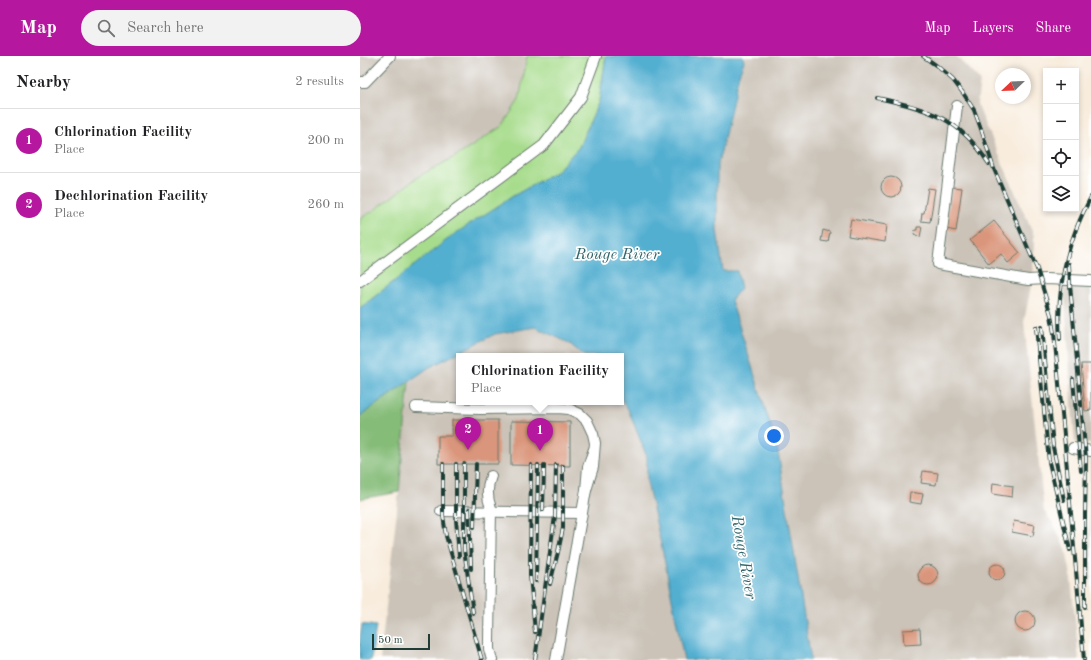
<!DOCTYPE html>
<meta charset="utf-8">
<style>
:root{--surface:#fff;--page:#f2f2f2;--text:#202124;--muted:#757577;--line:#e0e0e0;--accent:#b5179e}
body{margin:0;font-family:"Old Standard TT",serif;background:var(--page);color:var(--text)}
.controls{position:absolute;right:12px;top:12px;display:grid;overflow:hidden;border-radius:0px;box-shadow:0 2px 6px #0003}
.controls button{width:36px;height:36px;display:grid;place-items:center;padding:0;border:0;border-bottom:1px solid var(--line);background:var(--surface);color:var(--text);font:20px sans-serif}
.compass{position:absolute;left:635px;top:12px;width:36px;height:36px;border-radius:50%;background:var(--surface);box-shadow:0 2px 6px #0003;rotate:247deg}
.scale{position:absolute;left:12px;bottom:10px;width:58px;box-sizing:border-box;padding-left:4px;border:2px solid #1f3d34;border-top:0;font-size:11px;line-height:14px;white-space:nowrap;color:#1f3d34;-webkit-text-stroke:3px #fff;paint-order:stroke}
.you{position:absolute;left:414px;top:380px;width:14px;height:14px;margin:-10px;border:3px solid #fff;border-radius:50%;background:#1a73e8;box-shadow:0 0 0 6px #1a73e833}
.badge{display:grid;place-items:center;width:26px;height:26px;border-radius:50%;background:var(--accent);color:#fff;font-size:13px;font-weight:700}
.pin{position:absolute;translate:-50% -33px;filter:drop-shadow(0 1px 2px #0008)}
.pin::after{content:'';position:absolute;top:21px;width:14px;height:12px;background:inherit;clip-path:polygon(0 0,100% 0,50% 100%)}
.popup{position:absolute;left:96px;top:297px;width:168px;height:52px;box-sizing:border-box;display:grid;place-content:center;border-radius:0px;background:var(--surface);filter:drop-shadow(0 1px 3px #0005);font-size:13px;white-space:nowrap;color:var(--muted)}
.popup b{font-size:15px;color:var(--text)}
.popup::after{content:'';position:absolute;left:50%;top:100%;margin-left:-8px;border:8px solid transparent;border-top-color:var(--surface)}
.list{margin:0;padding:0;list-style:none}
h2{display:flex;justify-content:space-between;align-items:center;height:52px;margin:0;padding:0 16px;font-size:17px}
h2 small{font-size:13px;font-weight:400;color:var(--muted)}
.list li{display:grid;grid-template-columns:26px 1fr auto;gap:12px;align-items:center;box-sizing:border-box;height:64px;padding:0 16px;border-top:1px solid var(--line)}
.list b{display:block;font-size:15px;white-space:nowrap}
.list p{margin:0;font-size:13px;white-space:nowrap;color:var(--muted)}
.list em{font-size:13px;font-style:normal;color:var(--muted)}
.icon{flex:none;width:22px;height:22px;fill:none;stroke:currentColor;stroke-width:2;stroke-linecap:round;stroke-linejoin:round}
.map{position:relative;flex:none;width:731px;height:604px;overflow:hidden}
header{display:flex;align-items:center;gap:24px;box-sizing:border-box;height:56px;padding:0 20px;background:var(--accent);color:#fff}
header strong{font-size:19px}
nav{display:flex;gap:22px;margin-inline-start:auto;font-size:14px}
.search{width:280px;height:36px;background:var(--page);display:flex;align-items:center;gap:10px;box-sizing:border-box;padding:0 14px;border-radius:22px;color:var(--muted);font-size:15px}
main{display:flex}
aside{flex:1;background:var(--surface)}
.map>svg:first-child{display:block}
</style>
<header>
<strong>Map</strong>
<div class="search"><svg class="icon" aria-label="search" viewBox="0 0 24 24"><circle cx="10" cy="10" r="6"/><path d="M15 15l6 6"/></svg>Search here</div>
<nav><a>Map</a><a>Layers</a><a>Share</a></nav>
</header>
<main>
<aside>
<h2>Nearby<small>2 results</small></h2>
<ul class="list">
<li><span class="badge">1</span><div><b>Chlorination Facility</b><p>Place</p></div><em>200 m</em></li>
<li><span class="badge">2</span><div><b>Dechlorination Facility</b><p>Place</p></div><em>260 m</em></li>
</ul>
</aside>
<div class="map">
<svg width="731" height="604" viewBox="0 0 731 604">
<rect width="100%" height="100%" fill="#fff"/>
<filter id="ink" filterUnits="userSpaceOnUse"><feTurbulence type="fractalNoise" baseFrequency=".025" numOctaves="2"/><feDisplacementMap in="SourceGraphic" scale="8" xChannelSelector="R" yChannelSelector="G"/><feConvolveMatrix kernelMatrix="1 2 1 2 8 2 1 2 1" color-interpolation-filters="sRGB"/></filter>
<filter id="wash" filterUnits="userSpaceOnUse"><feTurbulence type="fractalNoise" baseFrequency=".012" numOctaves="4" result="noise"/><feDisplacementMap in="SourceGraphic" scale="16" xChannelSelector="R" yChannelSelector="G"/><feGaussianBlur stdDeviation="0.9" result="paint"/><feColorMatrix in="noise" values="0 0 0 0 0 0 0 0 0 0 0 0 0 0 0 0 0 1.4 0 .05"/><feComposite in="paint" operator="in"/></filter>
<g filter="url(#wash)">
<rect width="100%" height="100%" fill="#f8ecdc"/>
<!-- industrial -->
<g fill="#cbc3b8">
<path d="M0 0H167L159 44 142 70 100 98 59 120 16 153 0 163Z"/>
<path d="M385 0H596L620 25 617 48 674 180 673 220 664 266 684 455 693 467 699 479 706 495 710 513 719 604H451L417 390 371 243 381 232 377 215 363 216 357 174V112Z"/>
<path d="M704 228 731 233V388L715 386 710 320Z"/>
<path d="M175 271 209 287 224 300H99V346H261V344L268 353 287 401V426L303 498 324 604H20L39 436 49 325 68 312 135 278Z"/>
<path d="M730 399H731V533L729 511Z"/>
</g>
<!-- green -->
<path fill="#a7dc8c" stroke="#638c60" d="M167 0H246L239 45 219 91 196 116 153 140 40 221 0 252V163L16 153 59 120 100 98 142 70 159 44Z"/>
<!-- forest -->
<path fill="#85bc78" stroke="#527c56" d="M49 325 39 436 0 443V360Z"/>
<!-- water -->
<g fill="#52afd0" stroke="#387682">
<path d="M246 0H383L384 5 379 19 357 112V174L363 215H377L381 232 371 244 417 390 451 604H324L303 497 287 426V401L268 353 261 343V300H224L209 287 175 271 135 278 68 312 0 360V252L93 179 153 140 196 116 219 91 239 45Z"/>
<path d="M2 568 16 570 11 604H0V584Z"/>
</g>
<g id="blocks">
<!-- building -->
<g fill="#da967b">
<circle cx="531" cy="131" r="10"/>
<path d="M592 131 602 132 596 175 586 173Z"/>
<path d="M568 132 575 133 570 166 561 165 562 157H564Z"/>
<path d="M491 163 527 169 525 186 488 180Z"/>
<path d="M634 165 660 197 648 207 641 198 629 208 610 184Z"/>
<path d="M557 171H562L560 181 554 178 555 174H557Z"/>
<path d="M463 174 470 176 468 186 461 185Z"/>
<path d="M721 308H731V354L725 355Z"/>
<path d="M92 364H138V408H78V380H92Z"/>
<path d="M151 365 210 366V410L151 409Z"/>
<path d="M563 415 578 417 576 429 561 427Z"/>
<path d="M633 427 653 430 652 441 632 438Z"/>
<path d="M550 436 563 438 561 448 549 446Z"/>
<path d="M654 465 675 469 673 480 652 476Z"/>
<circle cx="637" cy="516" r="8"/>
<circle cx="568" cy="519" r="10"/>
<circle cx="665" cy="565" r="10"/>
<path d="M560 573 561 588 544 589 543 574Z"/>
</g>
</g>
</g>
<g filter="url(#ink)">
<use href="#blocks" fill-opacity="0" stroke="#6b7a6f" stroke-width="1"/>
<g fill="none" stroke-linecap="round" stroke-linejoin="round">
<defs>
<g id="minor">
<path d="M0 26H5L30 0"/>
<path d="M597 50 578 208 668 224 686 223 731 225"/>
<path d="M0 225 184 89 221 41 236 0"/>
<path d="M56 351 120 353 198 352 209 353 220 358 227 365 233 378 235 387 233 411 226 434 228 411 234 393"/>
<path d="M713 392 731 395"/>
<path d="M131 420C127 430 127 442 131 452L129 584V593L132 604"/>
<path d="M81 455 222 457"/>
<path d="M196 604 226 434"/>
</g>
</defs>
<!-- minor casing -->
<use href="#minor" stroke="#6b7a6f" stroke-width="12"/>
<!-- minor -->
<use href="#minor" stroke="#fff" stroke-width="10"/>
<defs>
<g id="rail">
<path d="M563 0 577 10 593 24 603 37 614 54 620 70 634 113 677 213 691 259 694 277 703 368 724 604"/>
<path d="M517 42C567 52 600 62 629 108"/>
<path d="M709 208 710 229 726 402 725 459"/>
<path d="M676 271 689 406 710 494"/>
<path d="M682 271 693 391 704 444"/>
<path d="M700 283C696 234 707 185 731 141"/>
<path d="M713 323 721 415"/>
<path d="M83 408V459L86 480 122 604"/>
<path d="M96 408V463L99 500"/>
<path d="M104 408V493L113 557"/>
<path d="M171 409 170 519 175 576"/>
<path d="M109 453 111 513"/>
<path d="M183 454 184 409"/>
<path d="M114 471 116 408"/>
<path d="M176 525 178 409"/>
<path d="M190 528 198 496 203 472V410"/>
<path d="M725 551V455"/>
<path d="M175 604 195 460 196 409"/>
</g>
</defs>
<!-- rail casing -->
<use href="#rail" stroke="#1f3d34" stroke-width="4"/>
<!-- rail -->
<use href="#rail" stroke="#fff" stroke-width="2.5" stroke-dasharray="8" stroke-linecap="butt"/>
</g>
</g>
<g text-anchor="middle" stroke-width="3.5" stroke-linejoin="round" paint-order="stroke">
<!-- water labels -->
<g font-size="16" font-style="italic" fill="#31656b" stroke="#fff">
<text x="257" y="203">Rouge River</text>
<text transform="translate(385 501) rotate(80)" y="6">Rouge River</text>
</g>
</g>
</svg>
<div class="controls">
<button>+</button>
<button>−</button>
<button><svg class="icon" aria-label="locate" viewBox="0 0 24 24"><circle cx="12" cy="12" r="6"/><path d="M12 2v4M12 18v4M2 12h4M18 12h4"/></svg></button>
<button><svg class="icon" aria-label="layers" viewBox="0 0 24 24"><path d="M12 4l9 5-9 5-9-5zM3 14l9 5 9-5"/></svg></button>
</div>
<svg class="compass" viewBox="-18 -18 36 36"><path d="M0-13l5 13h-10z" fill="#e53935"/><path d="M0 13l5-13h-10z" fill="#757577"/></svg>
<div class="scale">50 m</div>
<div class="you"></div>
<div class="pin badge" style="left:180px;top:395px">1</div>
<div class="popup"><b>Chlorination Facility</b>Place</div>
<div class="pin badge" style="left:108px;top:394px">2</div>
</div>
</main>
